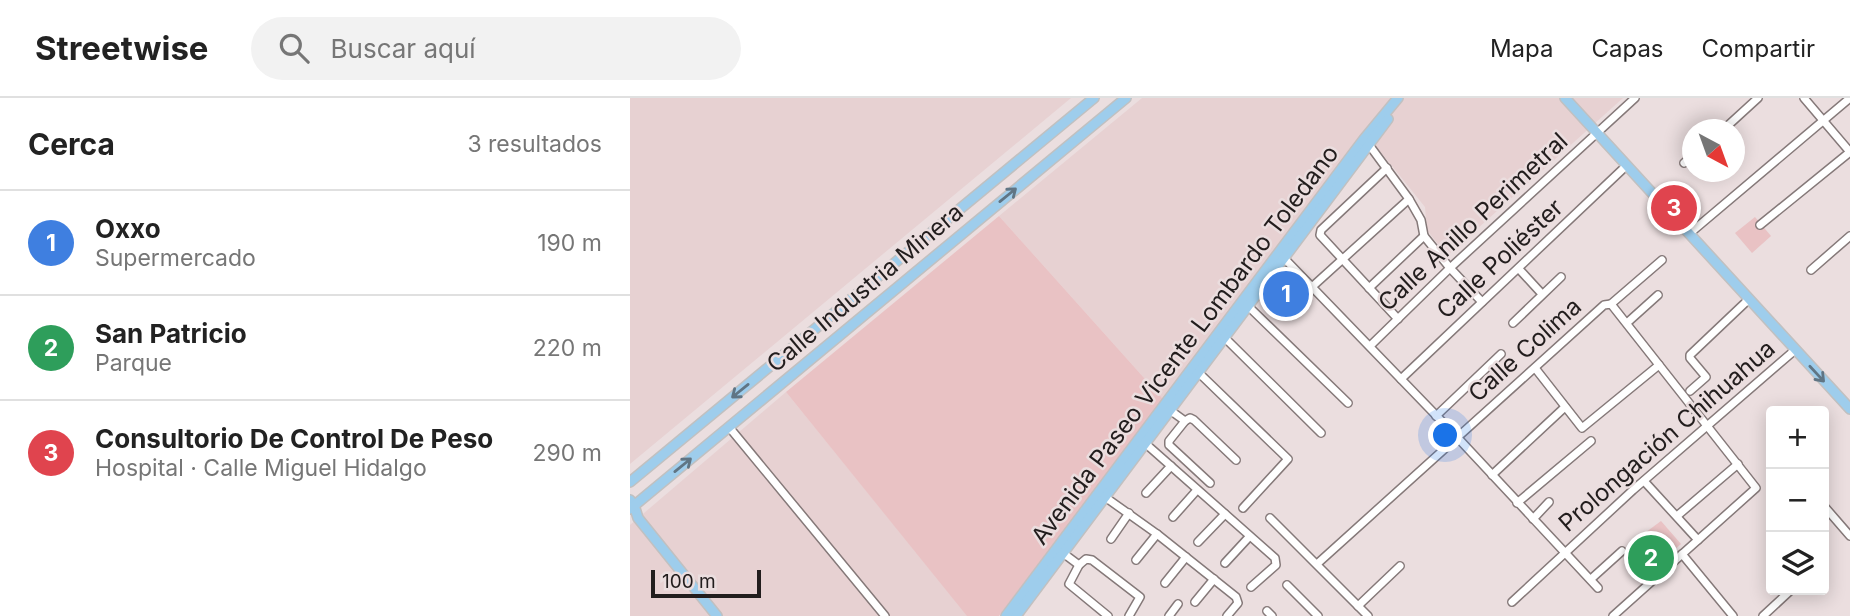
<!DOCTYPE html>
<html lang="es">
<meta charset="utf-8">
<style>
:root{--surface:#fff;--page:#f2f2f2;--text:#222;--muted:#767676;--line:#e0e0e0;--accent:#156b9b}
body{margin:0;font-family:Inter,sans-serif;background:var(--page);color:var(--text)}
.controls{position:absolute;right:21px;bottom:21px;display:grid;overflow:hidden;border-radius:7px;box-shadow:0 4px 18px #0003}
.controls button{width:63px;height:63px;display:grid;place-items:center;padding:0;border:0;border-bottom:2px solid var(--line);background:var(--surface);color:var(--text);font:35px sans-serif}
.compass{position:absolute;left:1052px;top:21px;width:63px;height:63px;border-radius:50%;background:var(--surface);box-shadow:0 4px 18px #0003;rotate:139deg}
.scale{position:absolute;left:21px;bottom:18px;width:110px;box-sizing:border-box;padding-left:7px;border:4px solid #221d1d;border-top:0;font-size:19px;line-height:24px;white-space:nowrap;color:#221d1d;-webkit-text-stroke:5px #ebdedf;paint-order:stroke}
.you{position:absolute;left:816px;top:338px;width:24px;height:24px;margin:-18px;border:5px solid #fff;border-radius:50%;background:#1a73e8;box-shadow:0 0 0 10px #1a73e833}
.badge{display:grid;place-items:center;width:46px;height:46px;border-radius:50%;background:var(--accent);color:#fff;font-size:23px;font-weight:700}
.pin{position:absolute;translate:-50% -50%;border:4px solid #fff;box-shadow:0 2px 7px #0006}
.list{margin:0;padding:0;list-style:none}
h2{display:flex;justify-content:space-between;align-items:center;height:91px;margin:0;padding:0 28px;font-size:30px}
h2 small{font-size:23px;font-weight:400;color:var(--muted)}
.list li{display:grid;grid-template-columns:46px 1fr auto;gap:21px;align-items:center;box-sizing:border-box;height:105px;padding:0 28px;border-top:2px solid var(--line)}
.list b{display:block;font-size:26px;white-space:nowrap}
.list p{margin:0;font-size:23px;white-space:nowrap;color:var(--muted)}
.list em{font-size:23px;font-style:normal;color:var(--muted)}
.icon{flex:none;width:38px;height:38px;fill:none;stroke:currentColor;stroke-width:2;stroke-linecap:round;stroke-linejoin:round}
.map{position:relative;flex:none;width:1220px;height:518px;overflow:hidden}
header{display:flex;align-items:center;gap:42px;box-sizing:border-box;height:98px;padding:0 35px;background:var(--surface);border-bottom:2px solid var(--line)}
header strong{font-size:33px}
nav{display:flex;gap:38px;margin-inline-start:auto;font-size:24px}
.search{width:490px;height:63px;background:var(--page);display:flex;align-items:center;gap:18px;box-sizing:border-box;padding:0 24px;border-radius:38px;color:var(--muted);font-size:26px}
main{display:flex}
aside{flex:1;background:var(--surface)}
.map>svg:first-child{display:block}
</style>
<header>
<strong>Streetwise</strong>
<div class="search"><svg class="icon" aria-label="search" viewBox="0 0 24 24"><circle cx="10" cy="10" r="6"/><path d="M15 15l6 6"/></svg>Buscar aquí</div>
<nav><a>Mapa</a><a>Capas</a><a>Compartir</a></nav>
</header>
<main>
<aside>
<h2>Cerca<small>3 resultados</small></h2>
<ul class="list">
<li><span class="badge" style="background:#3f7fe0">1</span><div><b>Oxxo</b><p>Supermercado</p></div><em>190 m</em></li>
<li><span class="badge" style="background:#2e9e5b">2</span><div><b>San Patricio</b><p>Parque</p></div><em>220 m</em></li>
<li><span class="badge" style="background:#e0444e">3</span><div><b>Consultorio De Control De Peso</b><p>Hospital · Calle Miguel Hidalgo</p></div><em>290 m</em></li>
</ul>
</aside>
<div class="map">
<svg width="1220" height="518" viewBox="0 0 1220 518">
<rect width="100%" height="100%" fill="#ebdedf"/>
<!-- built -->
<g fill="#e7d1d2">
<path d="M0 0H441L0 366Z"/>
<path d="M512 0H993L817 158 797 132 795 109 745 47 533 301 369 118Z"/>
<path d="M156 294 338 518H0V427Z"/>
</g>
<!-- green -->
<g fill="#e9c2c4">
<path d="M369 118 533 301 369 518H337L156 294Z"/>
<path d="M1125 119 1141 138 1122 155 1105 135Z"/>
<path d="M1031 423 1051 446 1017 475 1000 446Z"/>
</g>
<g fill="none" stroke-linecap="round" stroke-linejoin="round">
<defs>
<g id="minor">
<path d="M1174 0 1220 54"/>
<path d="M1093 32 1128 0"/>
<path d="M737 44 779 101 791 122 794 138 820 170 852 204"/>
<path d="M1054 65 1062 58"/>
<path d="M757 70 691 132 690 137 768 221"/>
<path d="M1130 127 1220 54"/>
<path d="M1059 136 1220 0"/>
<path d="M652 158 827 339 968 490"/>
<path d="M889 171 912 196"/>
<path d="M1181 172 1220 138"/>
<path d="M683 188 779 101"/>
<path d="M739 190 794 138"/>
<path d="M981 206 1032 162"/>
<path d="M618 208 718 305"/>
<path d="M998 224 1028 197"/>
<path d="M883 225 931 179"/>
<path d="M595 240 691 335"/>
<path d="M740 248 820 170 1005 0"/>
<path d="M905 270 952 330 1029 267"/>
<path d="M569 275 658 361 613 410"/>
<path d="M771 281 996 68"/>
<path d="M1060 293 1076 279 1060 260V257L1118 202"/>
<path d="M537 310 555 323"/>
<path d="M806 318 871 256"/>
<path d="M99 329 255 518"/>
<path d="M516 346 645 460 646 467 621 489"/>
<path d="M862 377 935 309"/>
<path d="M1014 383 1068 442"/>
<path d="M580 385 539 347V343L555 323 560 320 564 322 606 362"/>
<path d="M516 395 541 368"/>
<path d="M475 399 527 436 606 499 608 505 597 518"/>
<path d="M887 405 961 343"/>
<path d="M1194 408 1220 438"/>
<path d="M1047 418 1108 366"/>
<path d="M543 419 567 392"/>
<path d="M640 420 738 518"/>
<path d="M903 421 919 404"/>
<path d="M481 441 499 415"/>
<path d="M568 444 595 416"/>
<path d="M433 455 449 467"/>
<path d="M1052 456 1103 518"/>
<path d="M506 462 527 436"/>
<path d="M595 465 619 439"/>
<path d="M687 466 974 207 981 206 1126 390 983 518"/>
<path d="M961 481 992 453"/>
<path d="M535 485 556 459"/>
<path d="M657 487 688 518"/>
<path d="M565 504 584 481"/>
<path d="M882 504 1003 392 1165 252"/>
<path d="M728 508 770 468"/>
<path d="M637 513 642 518"/>
<path d="M478 518 439 486 449 467 456 461 462 462 510 499 499 518"/>
<path d="M539 518 548 506"/>
<path d="M1133 518 1161 492"/>
</g>
<g id="major">
<path d="M935 0 1220 311"/>
<path d="M0 384 464 0"/>
<path d="M0 402 4 407 8 420 87 518"/>
<path d="M0 411 496 0"/>
<path d="M376 518 734 41 768 0"/>
<path d="M386 518 758 21"/>
</g>
</defs>
<!-- minor casing -->
<use href="#minor" stroke="#857979" stroke-width="10"/>
<!-- major casing -->
<use href="#major" stroke="#c1c0c0" stroke-width="12"/>
<!-- minor -->
<use href="#minor" stroke="#fff" stroke-width="7"/>
<!-- major -->
<use href="#major" stroke="#9ecdec" stroke-width="9"/>
</g>
<!-- one-way arrows -->
<defs><path id="oneway-shaft" d="M-6 0H5M1.5-3L5.5 0L1.5 3" fill="none" stroke-width="1.6" stroke-linecap="round" stroke-linejoin="round" transform="scale(1.75)"/></defs>
<g stroke="#607584">
<use href="#oneway-shaft" transform="translate(378 97) rotate(-39)"/>
<use href="#oneway-shaft" transform="translate(1187 276) rotate(47)"/>
<use href="#oneway-shaft" transform="translate(110 293) rotate(141)"/>
<use href="#oneway-shaft" transform="translate(53 367) rotate(-39)"/>
</g>
<g text-anchor="middle" stroke-width="5" stroke-linejoin="round" paint-order="stroke">
<!-- street labels -->
<g font-size="24" fill="#221d1d" stroke="#ebdedf">
<text transform="translate(843 124) rotate(-43)" y="8">Calle Anillo Perimetral</text>
<text transform="translate(870 161) rotate(-43)" y="8">Calle Poliéster</text>
<text transform="translate(235 190) rotate(-40)" y="8">Calle Industria Minera</text>
<text transform="translate(555 247) rotate(-53)" y="8">Avenida Paseo Vicente Lombardo Toledano</text>
<text transform="translate(895 252) rotate(-42)" y="8">Calle Colima</text>
<text transform="translate(1037 338) rotate(-41)" y="8">Prolongación Chihuahua</text>
</g>
</g>
</svg>
<div class="controls">
<button>+</button>
<button>−</button>
<button><svg class="icon" aria-label="layers" viewBox="0 0 24 24"><path d="M12 4l9 5-9 5-9-5zM3 14l9 5 9-5"/></svg></button>
</div>
<svg class="compass" viewBox="-18 -18 36 36"><path d="M0-13l5 13h-10z" fill="#e53935"/><path d="M0 13l5-13h-10z" fill="#767676"/></svg>
<div class="scale">100 m</div>
<div class="you"></div>
<div class="pin badge" style="left:656px;top:196px;background:#3f7fe0">1</div>
<div class="pin badge" style="left:1021px;top:460px;background:#2e9e5b">2</div>
<div class="pin badge" style="left:1044px;top:110px;background:#e0444e">3</div>
</div>
</main>
